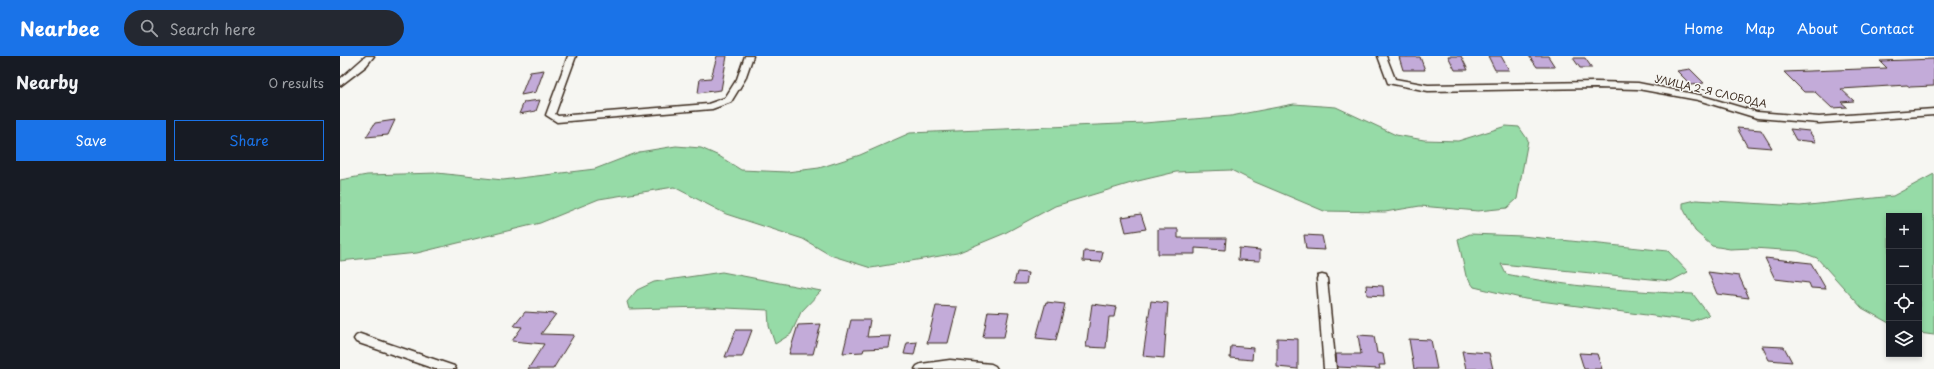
<!DOCTYPE html>
<meta charset="utf-8">
<style>
:root{--surface:#171b24;--page:#242831;--text:#f1f3f6;--muted:#9ea1a6;--line:#363941;--accent:#1a73e8}
body{margin:0;font-family:"Playpen Sans",sans-serif;background:var(--page);color:var(--text)}
.controls{position:absolute;right:12px;bottom:12px;display:grid;overflow:hidden;border-radius:0px;box-shadow:0 2px 6px #0003}
.controls button{width:36px;height:36px;display:grid;place-items:center;padding:0;border:0;border-bottom:1px solid var(--line);background:var(--surface);color:var(--text);font:20px sans-serif}
.list{margin:0;padding:0;list-style:none}
h2{display:flex;justify-content:space-between;align-items:center;height:52px;margin:0;padding:0 16px;font-size:17px}
h2 small{font-size:13px;font-weight:400;color:var(--muted)}
.actions{display:flex;gap:8px;padding:12px 16px}
.actions a{flex:1;padding:9px 0;border:1px solid var(--accent);border-radius:0px;text-align:center;font-size:14px;color:var(--accent)}
.actions .main{background:var(--accent);color:#fff}
.icon{flex:none;width:22px;height:22px;fill:none;stroke:currentColor;stroke-width:2;stroke-linecap:round;stroke-linejoin:round}
.map{position:relative;flex:none;width:1594px;height:313px;overflow:hidden}
header{display:flex;align-items:center;gap:24px;box-sizing:border-box;height:56px;padding:0 20px;background:var(--accent);color:#fff}
header strong{font-size:19px}
nav{display:flex;gap:22px;margin-inline-start:auto;font-size:14px}
.search{width:280px;height:36px;background:var(--page);display:flex;align-items:center;gap:10px;box-sizing:border-box;padding:0 14px;border-radius:22px;color:var(--muted);font-size:15px}
main{display:flex}
aside{flex:1;background:var(--surface)}
.map>svg:first-child{display:block}
</style>
<header>
<strong>Nearbee</strong>
<div class="search"><svg class="icon" aria-label="search" viewBox="0 0 24 24"><circle cx="10" cy="10" r="6"/><path d="M15 15l6 6"/></svg>Search here</div>
<nav><a>Home</a><a>Map</a><a>About</a><a>Contact</a></nav>
</header>
<main>
<aside>
<h2>Nearby<small>0 results</small></h2>
<ul class="list">
</ul>
<div class="actions"><a class="main">Save</a><a>Share</a></div>
</aside>
<div class="map">
<svg width="1594" height="313" viewBox="0 0 1594 313">
<rect width="100%" height="100%" fill="#f6f6f2"/>
<filter id="ink" filterUnits="userSpaceOnUse"><feTurbulence type="fractalNoise" baseFrequency=".025" numOctaves="2"/><feDisplacementMap in="SourceGraphic" scale="8" xChannelSelector="R" yChannelSelector="G"/><feConvolveMatrix kernelMatrix="1 2 1 2 8 2 1 2 1" color-interpolation-filters="sRGB"/></filter>
<g filter="url(#ink)">
<!-- green -->
<g fill="#96dba7" stroke="#688262">
<path d="M954 48 996 51 1056 79 1084 84 1118 85 1166 70 1179 71 1188 84 1177 143 1167 152 1138 155 1080 150 1045 156 984 155 915 126 891 114 836 116 798 125 715 150 663 178 617 197 531 212 490 199 463 183 386 158 334 131 259 143 200 167 77 197 0 205V124L27 119 97 117 163 124 255 113 299 96 336 90 361 92 379 100 401 114 447 116 479 112 520 99 570 77 804 67 891 60Z"/>
<path d="M1594 118V279L1579 277V160H1549V267L1522 252 1477 202 1458 195 1413 192 1390 193 1372 190 1355 175 1343 152V147L1356 144 1460 150 1553 140Z"/>
<path d="M1130 178 1182 180 1328 195 1348 216 1331 225 1161 208 1166 218C1227 231 1291 235 1353 238L1369 259 1352 265 1185 243 1134 231 1126 220 1118 183Z"/>
<path d="M382 216 481 235 461 256 451 278 435 288 429 270 428 254 365 251 289 253 287 246 297 234 314 226Z"/>
</g>
<!-- building -->
<g fill="#c3abd9" stroke="#3b2a1e">
<path d="M377 0H387L381 34 358 37 360 23 371 22Z"/>
<path d="M1108 0H1121L1128 14H1115Z"/>
<path d="M1148 0H1161L1169 14H1155Z"/>
<path d="M1189 0H1208L1215 11H1197Z"/>
<path d="M1059 1H1080L1085 14H1063Z"/>
<path d="M1233 2H1245L1252 12H1240Z"/>
<path d="M1594 3V30L1570 31 1567 29 1501 33 1514 45 1501 46 1507 51 1492 52 1475 36H1464L1444 16 1547 12 1540 5Z"/>
<path d="M1350 13 1364 27 1351 29 1337 15Z"/>
<path d="M204 14 196 36 181 39 190 16Z"/>
<path d="M200 44 196 55 179 58 184 46Z"/>
<path d="M55 64 48 79 26 81 35 67Z"/>
<path d="M1397 72 1421 74 1432 92 1407 90Z"/>
<path d="M1450 73 1469 75 1476 86 1456 84Z"/>
<path d="M801 158 806 173 786 176 782 161Z"/>
<path d="M818 173H838V182H886L885 194 855 192V198H818Z"/>
<path d="M964 179 982 180 985 194 966 193Z"/>
<path d="M899 192 920 194V205L898 204Z"/>
<path d="M744 195 763 196 761 206 743 205Z"/>
<path d="M1425 202 1471 207 1486 233 1471 232 1469 227 1435 223Z"/>
<path d="M677 216 688 217 686 228H674Z"/>
<path d="M1368 216 1399 220 1409 242 1377 238Z"/>
<path d="M1026 229 1043 230 1044 240 1027 239Z"/>
<path d="M811 245 828 247 824 302 803 300Z"/>
<path d="M706 246 725 248 716 284 696 282Z"/>
<path d="M752 248 776 251 774 261H769L766 292 746 291Z"/>
<path d="M596 250 617 251 608 287H587Z"/>
<path d="M648 255 669 256 664 281H643Z"/>
<path d="M185 256 216 258 201 278 234 279 213 313H188L204 288 172 285 182 271 174 270Z"/>
<path d="M511 264H530L527 281 551 280 549 292 524 293 523 296 503 297Z"/>
<path d="M481 268 473 298H449L458 269Z"/>
<path d="M396 274H412L402 301H385Z"/>
<path d="M1018 279 1034 280 1037 297 1043 298 1045 309H1039L1040 313 997 311 996 298H1021Z"/>
<path d="M937 282 958 283V313L937 311Z"/>
<path d="M1069 283 1091 284 1097 313H1074Z"/>
<path d="M577 286 574 299 564 298 567 287Z"/>
<path d="M891 290 913 292 912 304 890 302Z"/>
<path d="M1422 290 1444 291 1452 306 1429 304Z"/>
<path d="M1122 295 1149 297 1153 313H1126Z"/>
<path d="M1239 297 1257 298 1262 313H1244Z"/>
</g>
<g fill="none" stroke-linecap="round" stroke-linejoin="round">
<defs>
<g id="minor">
<path d="M26 0H34L26 10 0 30V23Z"/>
<path d="M228 0H236L215 58 218 60 368 48 385 42 397 23 405 0H413L405 23 391 46 372 53 217 66 206 59Z"/>
<path d="M1038 0H1046L1055 23 1088 29 1255 26 1298 27 1359 39 1417 56 1479 61 1594 53V59L1479 67 1417 62 1358 44 1298 33 1255 32 1088 35 1048 27Z"/>
<path d="M982 219 986 220 987 223 996 313H984L977 223 978 220Z"/>
<path d="M20 278 114 310 116 313H95L16 286 14 283 16 280Z"/>
<path d="M610 304 651 308 655 310 657 313H575L577 310 581 308Z"/>
</g>
</defs>
<!-- minor casing -->
<use href="#minor" stroke="#3b2a1e" stroke-width="3"/>
<!-- minor -->
<use href="#minor" fill="#f6f6f2" fill-rule="evenodd"/>
</g>
</g>
<g text-anchor="middle" stroke-width="3" stroke-linejoin="round" paint-order="stroke">
<!-- street labels -->
<g font-size="10" fill="#3b2a1e" stroke="#f6f6f2">
<text transform="translate(1371 35) rotate(13)" y="4">УЛИЦА 2-Я СЛОБОДА</text>
</g>
</g>
</svg>
<div class="controls">
<button>+</button>
<button>−</button>
<button><svg class="icon" aria-label="locate" viewBox="0 0 24 24"><circle cx="12" cy="12" r="6"/><path d="M12 2v4M12 18v4M2 12h4M18 12h4"/></svg></button>
<button><svg class="icon" aria-label="layers" viewBox="0 0 24 24"><path d="M12 4l9 5-9 5-9-5zM3 14l9 5 9-5"/></svg></button>
</div>
</div>
</main>
